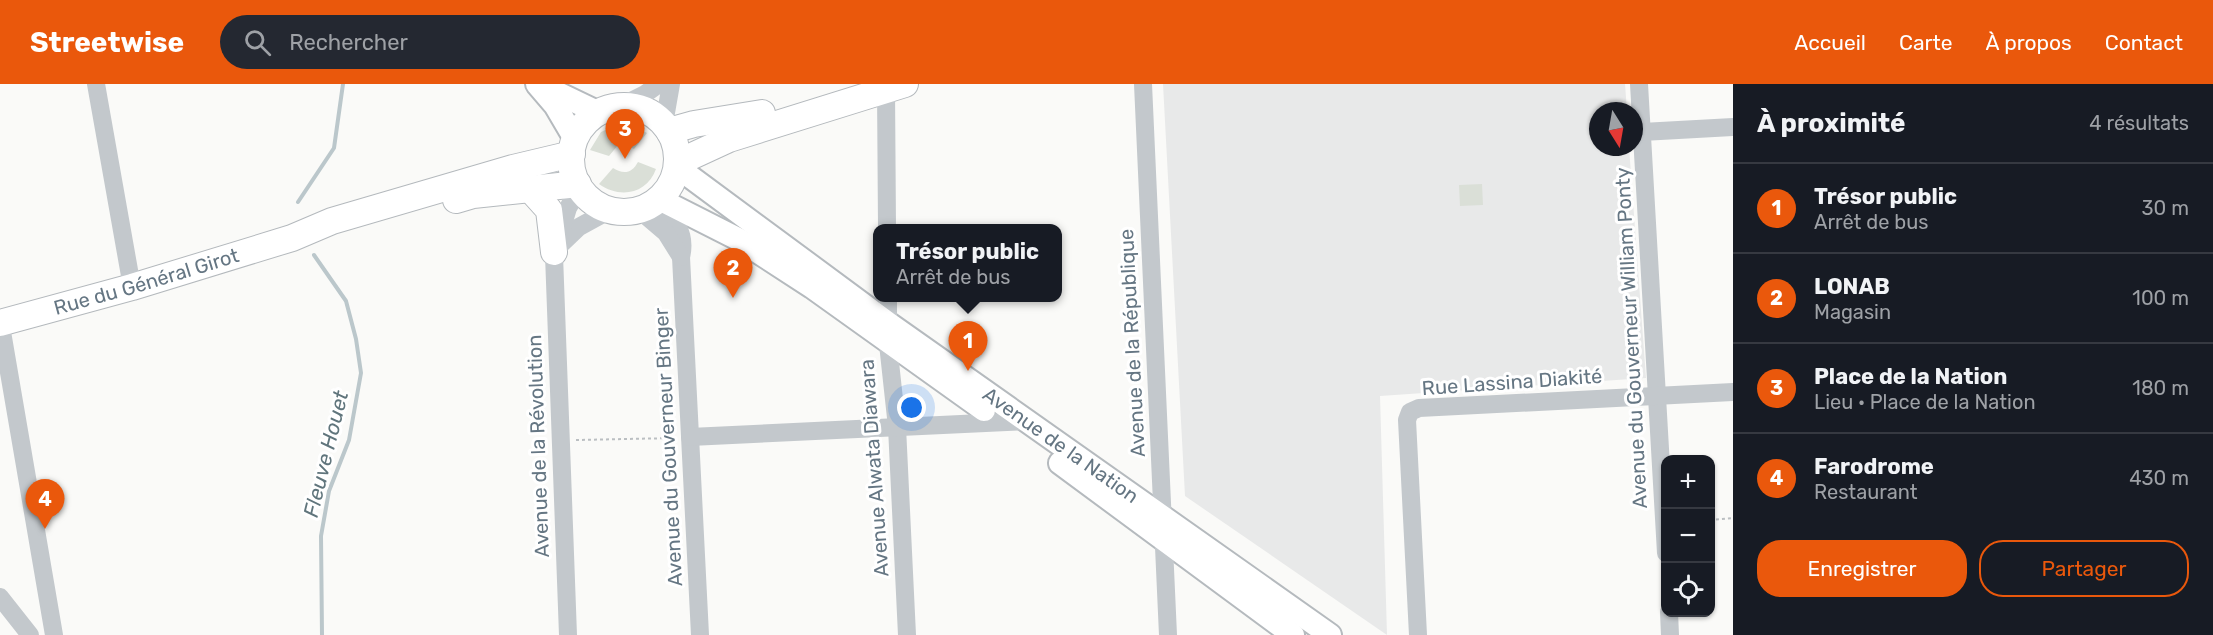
<!DOCTYPE html>
<html lang="fr">
<meta charset="utf-8">
<style>
:root{--surface:#171b24;--page:#242831;--text:#f1f3f6;--muted:#9ea1a6;--line:#363941;--accent:#ea580c}
body{margin:0;font-family:Rubik,sans-serif;background:var(--page);color:var(--text)}
.controls{position:absolute;right:18px;bottom:18px;display:grid;overflow:hidden;border-radius:12px;box-shadow:0 2px 4px #0004}
.controls button{width:54px;height:54px;display:grid;place-items:center;padding:0;border:0;border-bottom:2px solid var(--line);background:var(--surface);color:var(--text);font:30px sans-serif}
.compass{position:absolute;left:1589px;top:18px;width:54px;height:54px;border-radius:50%;background:var(--surface);box-shadow:0 2px 4px #0004;rotate:169deg}
.you{position:absolute;left:912px;top:324px;width:21px;height:21px;margin:-15px;border:4px solid #fff;border-radius:50%;background:#1a73e8;box-shadow:0 0 0 9px #1a73e833}
.badge{display:grid;place-items:center;width:39px;height:39px;border-radius:50%;background:var(--accent);color:#fff;font-size:20px;font-weight:700}
.pin{position:absolute;translate:-50% -50px;filter:drop-shadow(0 2px 3px #0008)}
.pin::after{content:'';position:absolute;top:32px;width:21px;height:18px;background:inherit;clip-path:polygon(0 0,100% 0,50% 100%)}
.popup{position:absolute;left:873px;top:140px;width:189px;height:78px;box-sizing:border-box;display:grid;place-content:center;border-radius:12px;background:var(--surface);filter:drop-shadow(0 2px 4px #0005);font-size:20px;white-space:nowrap;color:var(--muted)}
.popup b{font-size:22px;color:var(--text)}
.popup::after{content:'';position:absolute;left:50%;top:100%;margin-left:-12px;border:12px solid transparent;border-top-color:var(--surface)}
.list{margin:0;padding:0;list-style:none}
h2{display:flex;justify-content:space-between;align-items:center;height:78px;margin:0;padding:0 24px;font-size:26px}
h2 small{font-size:20px;font-weight:400;color:var(--muted)}
.list li{display:grid;grid-template-columns:39px 1fr auto;gap:18px;align-items:center;box-sizing:border-box;height:90px;padding:0 24px;border-top:2px solid var(--line)}
.list b{display:block;font-size:22px;white-space:nowrap}
.list p{margin:0;font-size:20px;white-space:nowrap;color:var(--muted)}
.list em{font-size:20px;font-style:normal;color:var(--muted)}
.actions{display:flex;gap:12px;padding:18px 24px}
.actions a{flex:1;padding:14px 0;border:2px solid var(--accent);border-radius:24px;text-align:center;font-size:21px;color:var(--accent)}
.actions .main{background:var(--accent);color:#fff}
.icon{flex:none;width:33px;height:33px;fill:none;stroke:currentColor;stroke-width:2;stroke-linecap:round;stroke-linejoin:round}
.map{position:relative;flex:none;width:1733px;height:551px;overflow:hidden}
header{display:flex;align-items:center;gap:36px;box-sizing:border-box;height:84px;padding:0 30px;background:var(--accent);color:#fff}
header strong{font-size:28px}
nav{display:flex;gap:33px;margin-inline-start:auto;font-size:21px}
.search{width:420px;height:54px;background:var(--page);display:flex;align-items:center;gap:15px;box-sizing:border-box;padding:0 21px;border-radius:33px;color:var(--muted);font-size:22px}
main{display:flex}
aside{flex:1;background:var(--surface)}
.map>svg:first-child{display:block}
</style>
<header>
<strong>Streetwise</strong>
<div class="search"><svg class="icon" aria-label="search" viewBox="0 0 24 24"><circle cx="10" cy="10" r="6"/><path d="M15 15l6 6"/></svg>Rechercher</div>
<nav><a>Accueil</a><a>Carte</a><a>À propos</a><a>Contact</a></nav>
</header>
<main>
<div class="map">
<svg width="1733" height="551" viewBox="0 0 1733 551">
<rect width="100%" height="100%" fill="#fafaf8"/>
<!-- built -->
<path fill="#e8e9e9" d="M1163 0H1625L1627 27H1598V63H1629L1646 294 1380 312 1387 551 1185 412Z"/>
<!-- green -->
<g fill="#dadfd7">
<path d="M616 41H632L647 49 634 65 626 61H618L609 72 590 66 601 48Z"/>
<path d="M638 78 656 85C647 110 620 115 599 100L613 84C624 91 632 89 638 78Z"/>
<path d="M1482 100 1483 121 1460 122 1459 101Z"/>
</g>
<g fill="none" stroke-linecap="round" stroke-linejoin="round">
<!-- stream -->
<g stroke="#bbc7cb" stroke-width="4">
<path d="M298 118 334 64 343 0"/>
<path d="M314 171 346 217 356 255 361 289 349 356 329 407 321 452 322 551"/>
</g>
<defs>
<g id="major">
<path d="M537 0 555 21 575 55"/>
<path d="M541 1 599 29"/>
<path id="s1" d="M677 83 888 239 1330 551"/>
<path d="M659 115 738 155 812 203 984 326"/>
<path d="M1060 379 1293 551"/>
</g>
<g id="highway">
<circle cx="624" cy="75" r="53"/>
<path d="M669 47 694 40 762 29"/>
<path d="M677 79 729 55 905 0"/>
<path d="M531 106 549 126 554 168"/>
<path d="M456 116 473 111 578 100"/>
<path id="s2" d="M0 239 132 203 292 154 332 137 513 84 572 70"/>
</g>
</defs>
<!-- major casing -->
<use href="#major" stroke="#b5babe" stroke-width="26"/>
<!-- highway casing -->
<use href="#highway" stroke="#b4b9bd" stroke-width="28"/>
<!-- path -->
<g stroke="#bbbfc2" stroke-width="2" stroke-dasharray="3 3" stroke-linecap="butt">
<path d="M576 356 676 354"/>
<path d="M1710 436 1733 434"/>
</g>
<!-- minor -->
<g stroke="#c3c8cc" stroke-width="18">
<path d="M96 0 132 203"/>
<path d="M1143 0 1168 551"/>
<path d="M1639 0 1666 469"/>
<path d="M886 5 887 144"/>
<path d="M619 23 645 10 659 0"/>
<path d="M664 40 671 0"/>
<path d="M1642 48 1733 43"/>
<path d="M657 119C674 134 687 149 681 173L700 551"/>
<path d="M639 126 666 149 681 173"/>
<path d="M557 164 579 143 610 126"/>
<path d="M888 214V260L897 343 907 551"/>
<path d="M0 236 54 551"/>
<path d="M690 353 1026 337"/>
<path d="M0 513 30 551"/>
<path d="M1669 528 1670 551"/>
<path d="M568 551 554 171 568 124 580 103"/>
<path d="M1418 551 1407 336 1410 328 1419 324 1733 308"/>
</g>
<!-- major -->
<use href="#major" stroke="#fff" stroke-width="22"/>
<!-- highway -->
<use href="#highway" stroke="#fff" stroke-width="26"/>
</g>
<g text-anchor="middle" stroke-width="6" stroke-linejoin="round" paint-order="stroke">
<!-- street labels -->
<g font-size="20" fill="#657683" stroke="#fff">
<text dy="7" stroke="none"><textPath href="#s2" startOffset="152">Rue du Général Girot</textPath></text>
<text transform="translate(1631 254) rotate(-93)" y="7">Avenue du Gouverneur William Ponty</text>
<text transform="translate(1132 259) rotate(-93)" y="7">Avenue de la République</text>
<text transform="translate(1512 298) rotate(-4)" y="7">Rue Lassina Diakité</text>
<text dy="7" stroke="none"><textPath href="#s1" startOffset="474">Avenue de la Nation</textPath></text>
<text transform="translate(538 362) rotate(-92)" y="7">Avenue de la Révolution</text>
<text transform="translate(668 363) rotate(-93)" y="7">Avenue du Gouverneur Binger</text>
<text transform="translate(874 384) rotate(-94)" y="7">Avenue Alwata Diawara</text>
</g>
<!-- water labels -->
<g font-size="21" font-style="italic" fill="#60757c" stroke="#fff">
<text transform="translate(326 370) rotate(-76)" y="7">Fleuve Houet</text>
</g>
</g>
</svg>
<div class="controls">
<button>+</button>
<button>−</button>
<button><svg class="icon" aria-label="locate" viewBox="0 0 24 24"><circle cx="12" cy="12" r="6"/><path d="M12 2v4M12 18v4M2 12h4M18 12h4"/></svg></button>
</div>
<svg class="compass" viewBox="-18 -18 36 36"><path d="M0-13l5 13h-10z" fill="#e53935"/><path d="M0 13l5-13h-10z" fill="#9ea1a6"/></svg>
<div class="you"></div>
<div class="pin badge" style="left:968px;top:287px">1</div>
<div class="popup"><b>Trésor public</b>Arrêt de bus</div>
<div class="pin badge" style="left:733px;top:214px">2</div>
<div class="pin badge" style="left:625px;top:75px">3</div>
<div class="pin badge" style="left:45px;top:445px">4</div>
</div>
<aside>
<h2>À proximité<small>4 résultats</small></h2>
<ul class="list">
<li><span class="badge">1</span><div><b>Trésor public</b><p>Arrêt de bus</p></div><em>30 m</em></li>
<li><span class="badge">2</span><div><b>LONAB</b><p>Magasin</p></div><em>100 m</em></li>
<li><span class="badge">3</span><div><b>Place de la Nation</b><p>Lieu · Place de la Nation</p></div><em>180 m</em></li>
<li><span class="badge">4</span><div><b>Farodrome</b><p>Restaurant</p></div><em>430 m</em></li>
</ul>
<div class="actions"><a class="main">Enregistrer</a><a>Partager</a></div>
</aside>
</main>
